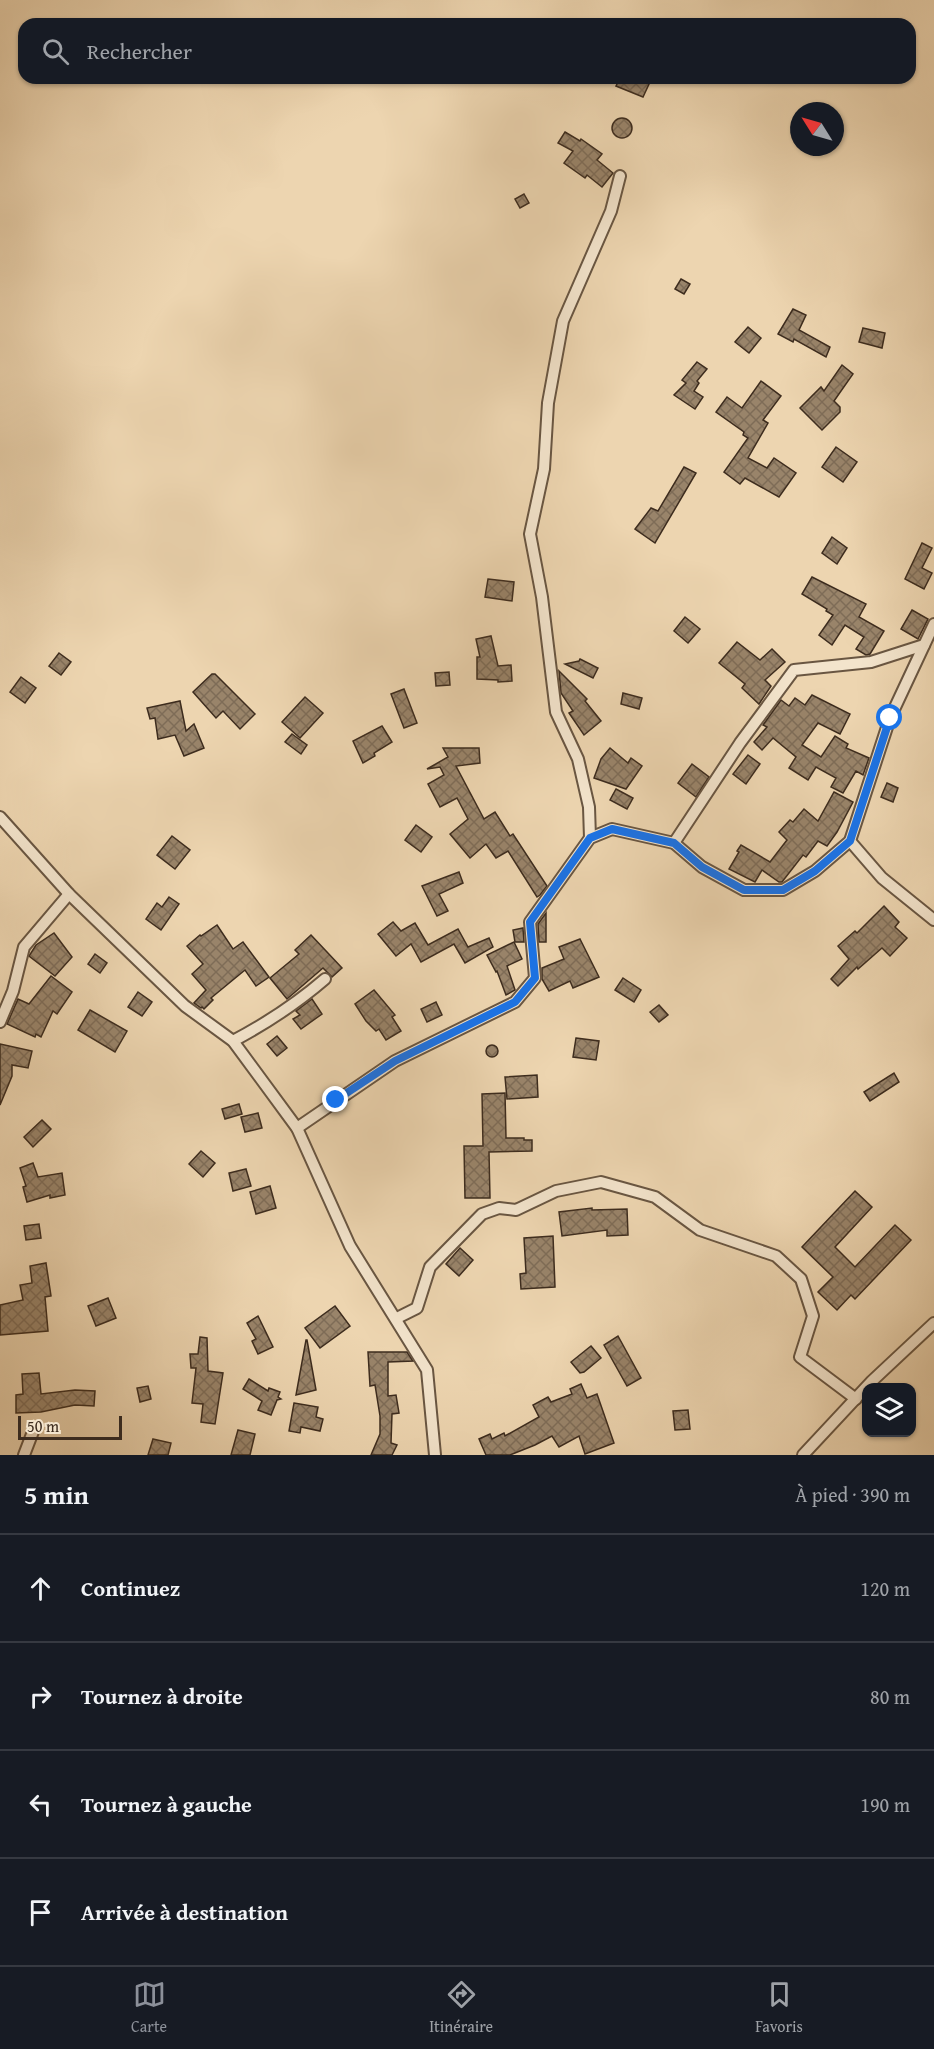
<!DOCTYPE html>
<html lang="fr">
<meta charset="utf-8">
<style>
:root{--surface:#171b24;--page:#242831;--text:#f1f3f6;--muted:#9ea1a6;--line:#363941;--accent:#8c9099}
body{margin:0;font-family:"Gentium Book Plus",serif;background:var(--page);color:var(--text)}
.controls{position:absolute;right:18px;bottom:18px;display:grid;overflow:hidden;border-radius:12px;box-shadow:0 2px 4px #0004}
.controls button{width:54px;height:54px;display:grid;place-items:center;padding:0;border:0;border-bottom:2px solid var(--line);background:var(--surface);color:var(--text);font:30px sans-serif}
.compass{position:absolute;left:790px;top:102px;width:54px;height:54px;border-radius:50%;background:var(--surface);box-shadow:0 2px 4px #0004;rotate:307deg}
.scale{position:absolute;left:18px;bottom:15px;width:104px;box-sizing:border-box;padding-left:6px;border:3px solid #3d2c1e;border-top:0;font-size:16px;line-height:21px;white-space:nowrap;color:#3d2c1e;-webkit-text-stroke:4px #f3e4cc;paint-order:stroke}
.stop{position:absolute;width:18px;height:18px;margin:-14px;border:4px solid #1a73e8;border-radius:50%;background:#fff}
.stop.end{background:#1a73e8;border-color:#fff;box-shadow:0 2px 6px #0008}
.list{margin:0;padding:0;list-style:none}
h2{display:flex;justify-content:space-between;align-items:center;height:78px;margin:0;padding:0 24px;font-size:26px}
h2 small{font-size:20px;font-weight:400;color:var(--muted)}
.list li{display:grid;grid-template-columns:39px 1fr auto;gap:18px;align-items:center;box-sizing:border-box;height:108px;padding:0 24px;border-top:2px solid var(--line)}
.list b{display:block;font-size:22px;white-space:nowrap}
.list em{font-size:20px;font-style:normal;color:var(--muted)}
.icon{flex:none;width:33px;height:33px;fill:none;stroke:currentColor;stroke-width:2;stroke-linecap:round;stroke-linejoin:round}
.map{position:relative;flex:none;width:934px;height:1455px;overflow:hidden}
.search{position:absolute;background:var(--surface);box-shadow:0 2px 4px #0004;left:18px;right:18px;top:18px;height:66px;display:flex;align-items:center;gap:15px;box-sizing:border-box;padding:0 21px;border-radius:18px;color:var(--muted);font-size:22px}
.sheet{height:510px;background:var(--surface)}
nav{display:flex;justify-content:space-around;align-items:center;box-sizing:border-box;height:84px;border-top:2px solid var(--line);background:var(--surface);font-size:16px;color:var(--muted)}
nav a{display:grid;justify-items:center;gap:3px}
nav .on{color:var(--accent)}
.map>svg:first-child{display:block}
</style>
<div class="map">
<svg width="934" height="1455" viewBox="0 0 934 1455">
<defs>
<pattern id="building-cross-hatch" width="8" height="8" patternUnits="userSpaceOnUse" patternTransform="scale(1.5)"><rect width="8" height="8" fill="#99846a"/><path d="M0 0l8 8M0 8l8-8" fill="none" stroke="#7e6c57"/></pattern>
</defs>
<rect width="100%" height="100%" fill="#edd5b0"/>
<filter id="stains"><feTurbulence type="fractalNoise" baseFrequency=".00333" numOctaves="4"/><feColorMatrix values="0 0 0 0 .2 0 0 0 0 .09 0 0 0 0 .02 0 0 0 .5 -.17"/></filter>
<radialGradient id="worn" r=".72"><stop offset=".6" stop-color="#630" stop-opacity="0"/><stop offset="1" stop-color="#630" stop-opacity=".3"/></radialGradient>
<!-- building -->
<g fill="url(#building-cross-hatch)" stroke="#3d2c1e" stroke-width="1.5">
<path d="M620 78H640L650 82 643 97 616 86Z"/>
<circle cx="622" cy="128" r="10"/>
<path d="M565 132 580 141 581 139 602 154 597 160 613 173 602 187 587 175 585 178 564 163 573 151 558 143Z"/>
<path d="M524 194 529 203 520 208 515 199Z"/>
<path d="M681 279 690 284 684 294 675 289Z"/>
<path d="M793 309 806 315 799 330 830 347 826 357 794 339 793 342 778 334Z"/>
<path d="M748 327 761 338 749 353 735 342Z"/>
<path d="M863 328 885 333 882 348 859 342Z"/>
<path d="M697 362 707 369 697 381 699 383 694 391 703 397 695 409 674 395 686 383 682 380Z"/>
<path d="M842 365 853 374 834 401 840 407V412L822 430 800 408 821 387 824 391Z"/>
<path d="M761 381 781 396 763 420 768 423 748 458 767 468 774 458 796 473 779 497 745 478 740 484 724 472 748 438 743 435 744 432 716 412 727 397 742 408Z"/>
<path d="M836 447 857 462 843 482 822 467Z"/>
<path d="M684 467 696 473 655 543 635 529 651 508 658 511Z"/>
<path d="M832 537 847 548 837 564 822 553Z"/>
<path d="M922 543 932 548 922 568 932 573 924 589 905 579Z"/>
<path d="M812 577 866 604 859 617 884 631 870 654 866 655 856 649 864 637 845 625 832 645 819 635 833 615 826 611 827 609 802 594Z"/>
<path d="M488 579 514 582 512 601 485 597Z"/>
<path d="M912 610 928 619 918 639 901 629Z"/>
<path d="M685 617 700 629 688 643 674 631Z"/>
<path d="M491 636 498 666 511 665 512 681 498 682V680L477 679V657H480L476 639Z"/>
<path d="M737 642 760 660 772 649 785 662 765 680 771 686 759 704 742 688 745 684 719 663Z"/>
<path d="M59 653 71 662 61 675 49 666Z"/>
<path d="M580 659 598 668 593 678 565 664 579 661Z"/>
<path d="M559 671 587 699 585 701 601 721 584 735 569 713 573 711 561 693Z"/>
<path d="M449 672 450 685 436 686 435 673Z"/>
<path d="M212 674H215L255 714 240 729 223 711 216 718 193 692Z"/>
<path d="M21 677 36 688 25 703 10 692Z"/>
<path d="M404 689 417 723 404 728 391 694Z"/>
<path d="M623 693 642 698 639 709 621 704Z"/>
<path d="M812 695 850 714 840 734 818 723 802 745 821 757 835 736 848 744 846 748 869 758 863 775 856 771 843 793 831 787 836 778 816 767 808 780 789 768 796 757 773 738 762 750 754 742 767 727 763 725 781 700 789 706 795 698 805 705Z"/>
<path d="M305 697 323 713 300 738 282 722Z"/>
<path d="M180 701 186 731 194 724 204 748 184 756 175 735 158 739 155 718 150 719 147 708Z"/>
<path d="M382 726 392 742 374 753 375 756 363 763 353 741Z"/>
<path d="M292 734 307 745 301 754 285 742Z"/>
<path d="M443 748H479L480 763 456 766 484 819 495 812 510 836 513 834 547 886 540 895 537 897 508 851 496 858 486 844 470 858 450 834 468 819 457 798 440 807 428 784 444 775 440 767 427 769 448 757Z"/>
<path d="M610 748 628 763 631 758 642 766 626 789 594 778 601 759Z"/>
<path d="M748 755 760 764 746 784 733 774Z"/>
<path d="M692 764 709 777 696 797 678 783Z"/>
<path d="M887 783 898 788 893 802 881 797Z"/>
<path d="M616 789 633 798 627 809 610 800Z"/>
<path d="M834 792 853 802 837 832 827 846 818 841 806 857 803 855 782 882H779L762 870 755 882 729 869 739 852 737 851 741 845 770 862 787 840 779 832 790 820 793 822 804 809 818 821Z"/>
<path d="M416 825 432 837 421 852 405 840Z"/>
<path d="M172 836 190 850 175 869 157 855Z"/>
<path d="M459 872 463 883 439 894 448 911 437 916 422 886Z"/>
<path d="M169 897 179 904 161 930 146 919 157 903 162 907Z"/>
<path d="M884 906 899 922 895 927 907 938 890 956 882 948 858 969 857 967 838 986 831 979 849 959 838 946 855 931 857 933Z"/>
<path d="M546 913V942H539L538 924Z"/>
<path d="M393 922 401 931 415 923 428 945 458 929 468 947 489 938 493 947 465 963 454 944 421 962 411 944 396 956 378 934Z"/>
<path d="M217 925 233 949 243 942 269 977 256 986 245 970 211 998 213 1000 204 1009 202 1007 201 1008 194 1003 206 990 192 974 203 964 187 946 200 935 201 936Z"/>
<path d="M523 928 524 942H515L513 930Z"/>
<path d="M54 933 72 957 55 976 29 956 36 945Z"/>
<path d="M311 935 342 968 332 977 323 968 287 999 270 978 299 954 295 950Z"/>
<path d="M580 939 599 977 573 988 570 981 549 991 542 979V968L564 959 559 947Z"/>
<path d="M514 942 522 959 507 966 515 990 506 995 497 971 496 972 487 955Z"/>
<path d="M95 954 107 963 100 973 88 964Z"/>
<path d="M51 976 72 992 57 1014 53 1011 41 1037 36 1034 35 1037 7 1024 18 999 29 1004Z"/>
<path d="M623 978 641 990 634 1002 615 990Z"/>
<path d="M374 990 395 1015 392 1017 401 1031 386 1040 379 1029 376 1031 366 1021 355 1004Z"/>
<path d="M138 992 152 1002 142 1016 128 1007Z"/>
<path d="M312 999 322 1014 301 1029 293 1019 300 1015 296 1011Z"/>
<path d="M436 1002 442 1015 427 1022 421 1009Z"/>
<path d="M659 1005 668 1015 659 1022 650 1012Z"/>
<path d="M90 1010 127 1031 115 1052 78 1030Z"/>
<path d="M277 1036 287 1048 277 1056 267 1044Z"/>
<path d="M576 1038 599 1041 596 1060 573 1057Z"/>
<path d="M0 1044 32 1051 28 1068 12 1065V1076L0 1105Z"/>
<circle cx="492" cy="1051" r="6"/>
<path d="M894 1073 899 1082 870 1101 864 1092Z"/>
<path d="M537 1075 538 1097 507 1099 505 1077Z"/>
<path d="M505 1093 506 1138H524V1140H532V1151L489 1152 490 1198H465L464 1146H483L482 1094Z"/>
<path d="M239 1104 242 1114 225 1119 222 1109Z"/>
<path d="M258 1113 262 1128 245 1132 241 1117Z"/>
<path d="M42 1120 51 1129 33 1147 24 1137Z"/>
<path d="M201 1151 215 1163 203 1177 189 1164Z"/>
<path d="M33 1163 38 1177 62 1173 65 1195 50 1198V1195L27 1202 23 1187 26 1186 20 1168Z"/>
<path d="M246 1169 251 1186 233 1191 229 1173Z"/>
<path d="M270 1186 276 1208 256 1214 250 1192Z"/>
<path d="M855 1191 872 1207 835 1247 855 1267 895 1225 911 1240 855 1299 851 1295 837 1310 818 1292 833 1277 802 1247Z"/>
<path d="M592 1208V1210L627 1209 628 1235 607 1236V1230L562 1236 559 1212Z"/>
<path d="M39 1224 41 1238 26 1240 24 1226Z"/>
<path d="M553 1236 555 1287 521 1289 520 1274 526 1273 524 1238Z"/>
<path d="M460 1248 473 1260 459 1276 446 1264Z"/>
<path d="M46 1263 51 1296 45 1297 48 1331 0 1335V1305L23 1300 20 1285 32 1283 30 1266Z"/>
<path d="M108 1298 116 1318 96 1326 88 1306Z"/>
<path d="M335 1306 350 1326 320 1348 305 1328Z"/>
<path d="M258 1316 273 1347 258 1354 252 1341 256 1339 247 1323Z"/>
<path d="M618 1336 641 1378 627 1386 604 1345Z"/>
<path d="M200 1337 207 1338 208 1371 223 1373 215 1424 201 1422 203 1404 192 1403 196 1368H191L190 1354H198Z"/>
<path d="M307 1340 316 1390 296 1395 306 1340Z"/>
<path d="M591 1346 601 1358 584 1372 580 1373 571 1362Z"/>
<path d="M368 1352H407L413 1361 388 1362V1396L396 1395 399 1413 392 1414 391 1443 397 1445 392 1455H371L380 1434V1416L375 1385 370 1386Z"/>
<path d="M39 1373 41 1394 75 1390 95 1391 94 1406 75 1405 41 1412 16 1413V1395L23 1394 22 1374Z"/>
<path d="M249 1379 268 1391 269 1388 280 1392 278 1397 281 1399 277 1400 271 1415 258 1410 262 1401 243 1389Z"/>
<path d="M581 1384 587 1398 597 1394 614 1443 585 1454 579 1436 559 1447 552 1436 535 1445 510 1455H486L479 1439 490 1434 492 1439 504 1433 505 1436 539 1417 533 1405 548 1397 551 1402 572 1394 570 1389Z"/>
<path d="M148 1386 151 1399 140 1402 137 1388Z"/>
<path d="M294 1403 318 1407 316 1417 323 1419 320 1431 301 1427 300 1433 289 1431Z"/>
<path d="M688 1410 690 1429 675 1430 673 1411Z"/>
<path d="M238 1430 255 1434 250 1455H231Z"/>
<path d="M153 1439 171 1443 168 1455H148Z"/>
</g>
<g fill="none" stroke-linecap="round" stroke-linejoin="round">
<defs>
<g id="minor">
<path d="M0 817 69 894 185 1006 233 1041 297 1128 350 1246 427 1370 435 1455"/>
<path d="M590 838 589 807 578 759 556 712 542 597 530 534 544 469 548 403 563 321 611 211 620 176"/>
<path d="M850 841 882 878 934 920"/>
<path d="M674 843 740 743 794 670 871 662 924 645"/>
<path d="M0 1022 13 991 24 947 69 894"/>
<path d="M233 1041C267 1023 296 1004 325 979"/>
<path d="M297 1128 395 1061 515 1002 535 978 530 922 590 838 612 829 674 843 702 867 744 890H783L815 871 850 841 890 718 934 624"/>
<path d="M397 1318 417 1308 430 1267 482 1214 499 1208 516 1210 556 1191 601 1182 655 1197 700 1230 776 1256 801 1279 813 1316 800 1357 856 1399"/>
<path d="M24 1455 34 1429"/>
<path d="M803 1455 872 1381 934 1323"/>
</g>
</defs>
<!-- minor casing -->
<use href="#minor" stroke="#695642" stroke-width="14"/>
<!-- minor -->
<use href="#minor" stroke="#f3e4cc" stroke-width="10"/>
</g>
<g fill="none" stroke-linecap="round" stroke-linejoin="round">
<!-- route -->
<path stroke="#1a73e8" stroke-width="8" d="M336 1100 395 1061 515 1002 535 978 530 922 590 838 612 829 674 843 702 867 744 890H783L815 871 850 841 890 718"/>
</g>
<rect width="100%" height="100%" filter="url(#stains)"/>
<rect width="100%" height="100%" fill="url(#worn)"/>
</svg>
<div class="controls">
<button><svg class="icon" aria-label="layers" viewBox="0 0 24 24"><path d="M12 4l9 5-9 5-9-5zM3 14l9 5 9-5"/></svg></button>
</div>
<svg class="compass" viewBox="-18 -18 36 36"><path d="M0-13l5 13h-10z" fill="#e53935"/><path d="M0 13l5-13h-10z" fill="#9ea1a6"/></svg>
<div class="scale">50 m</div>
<div class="stop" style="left:890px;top:718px"></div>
<div class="stop end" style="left:336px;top:1100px"></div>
<div class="search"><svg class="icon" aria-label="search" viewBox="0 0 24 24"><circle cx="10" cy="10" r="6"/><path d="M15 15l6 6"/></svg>Rechercher</div>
</div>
<section class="sheet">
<h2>5 min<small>À pied · 390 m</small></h2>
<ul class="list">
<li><svg class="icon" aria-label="ahead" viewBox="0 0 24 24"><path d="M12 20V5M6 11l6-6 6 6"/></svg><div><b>Continuez</b></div><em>120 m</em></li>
<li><svg class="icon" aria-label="right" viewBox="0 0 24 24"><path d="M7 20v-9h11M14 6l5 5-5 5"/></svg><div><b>Tournez à droite</b></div><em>80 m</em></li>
<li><svg class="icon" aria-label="left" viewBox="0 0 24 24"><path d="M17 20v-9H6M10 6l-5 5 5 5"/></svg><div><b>Tournez à gauche</b></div><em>190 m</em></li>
<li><svg class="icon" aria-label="arrive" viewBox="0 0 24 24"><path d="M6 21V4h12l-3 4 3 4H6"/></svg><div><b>Arrivée à destination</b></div></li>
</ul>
</section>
<nav>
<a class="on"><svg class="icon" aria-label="map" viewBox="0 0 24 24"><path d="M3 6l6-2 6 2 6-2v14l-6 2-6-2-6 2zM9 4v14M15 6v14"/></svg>Carte</a>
<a><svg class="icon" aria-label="directions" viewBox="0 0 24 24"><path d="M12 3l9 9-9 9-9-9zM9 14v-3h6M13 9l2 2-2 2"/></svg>Itinéraire</a>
<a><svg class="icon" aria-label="saved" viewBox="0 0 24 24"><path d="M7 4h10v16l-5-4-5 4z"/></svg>Favoris</a>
</nav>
